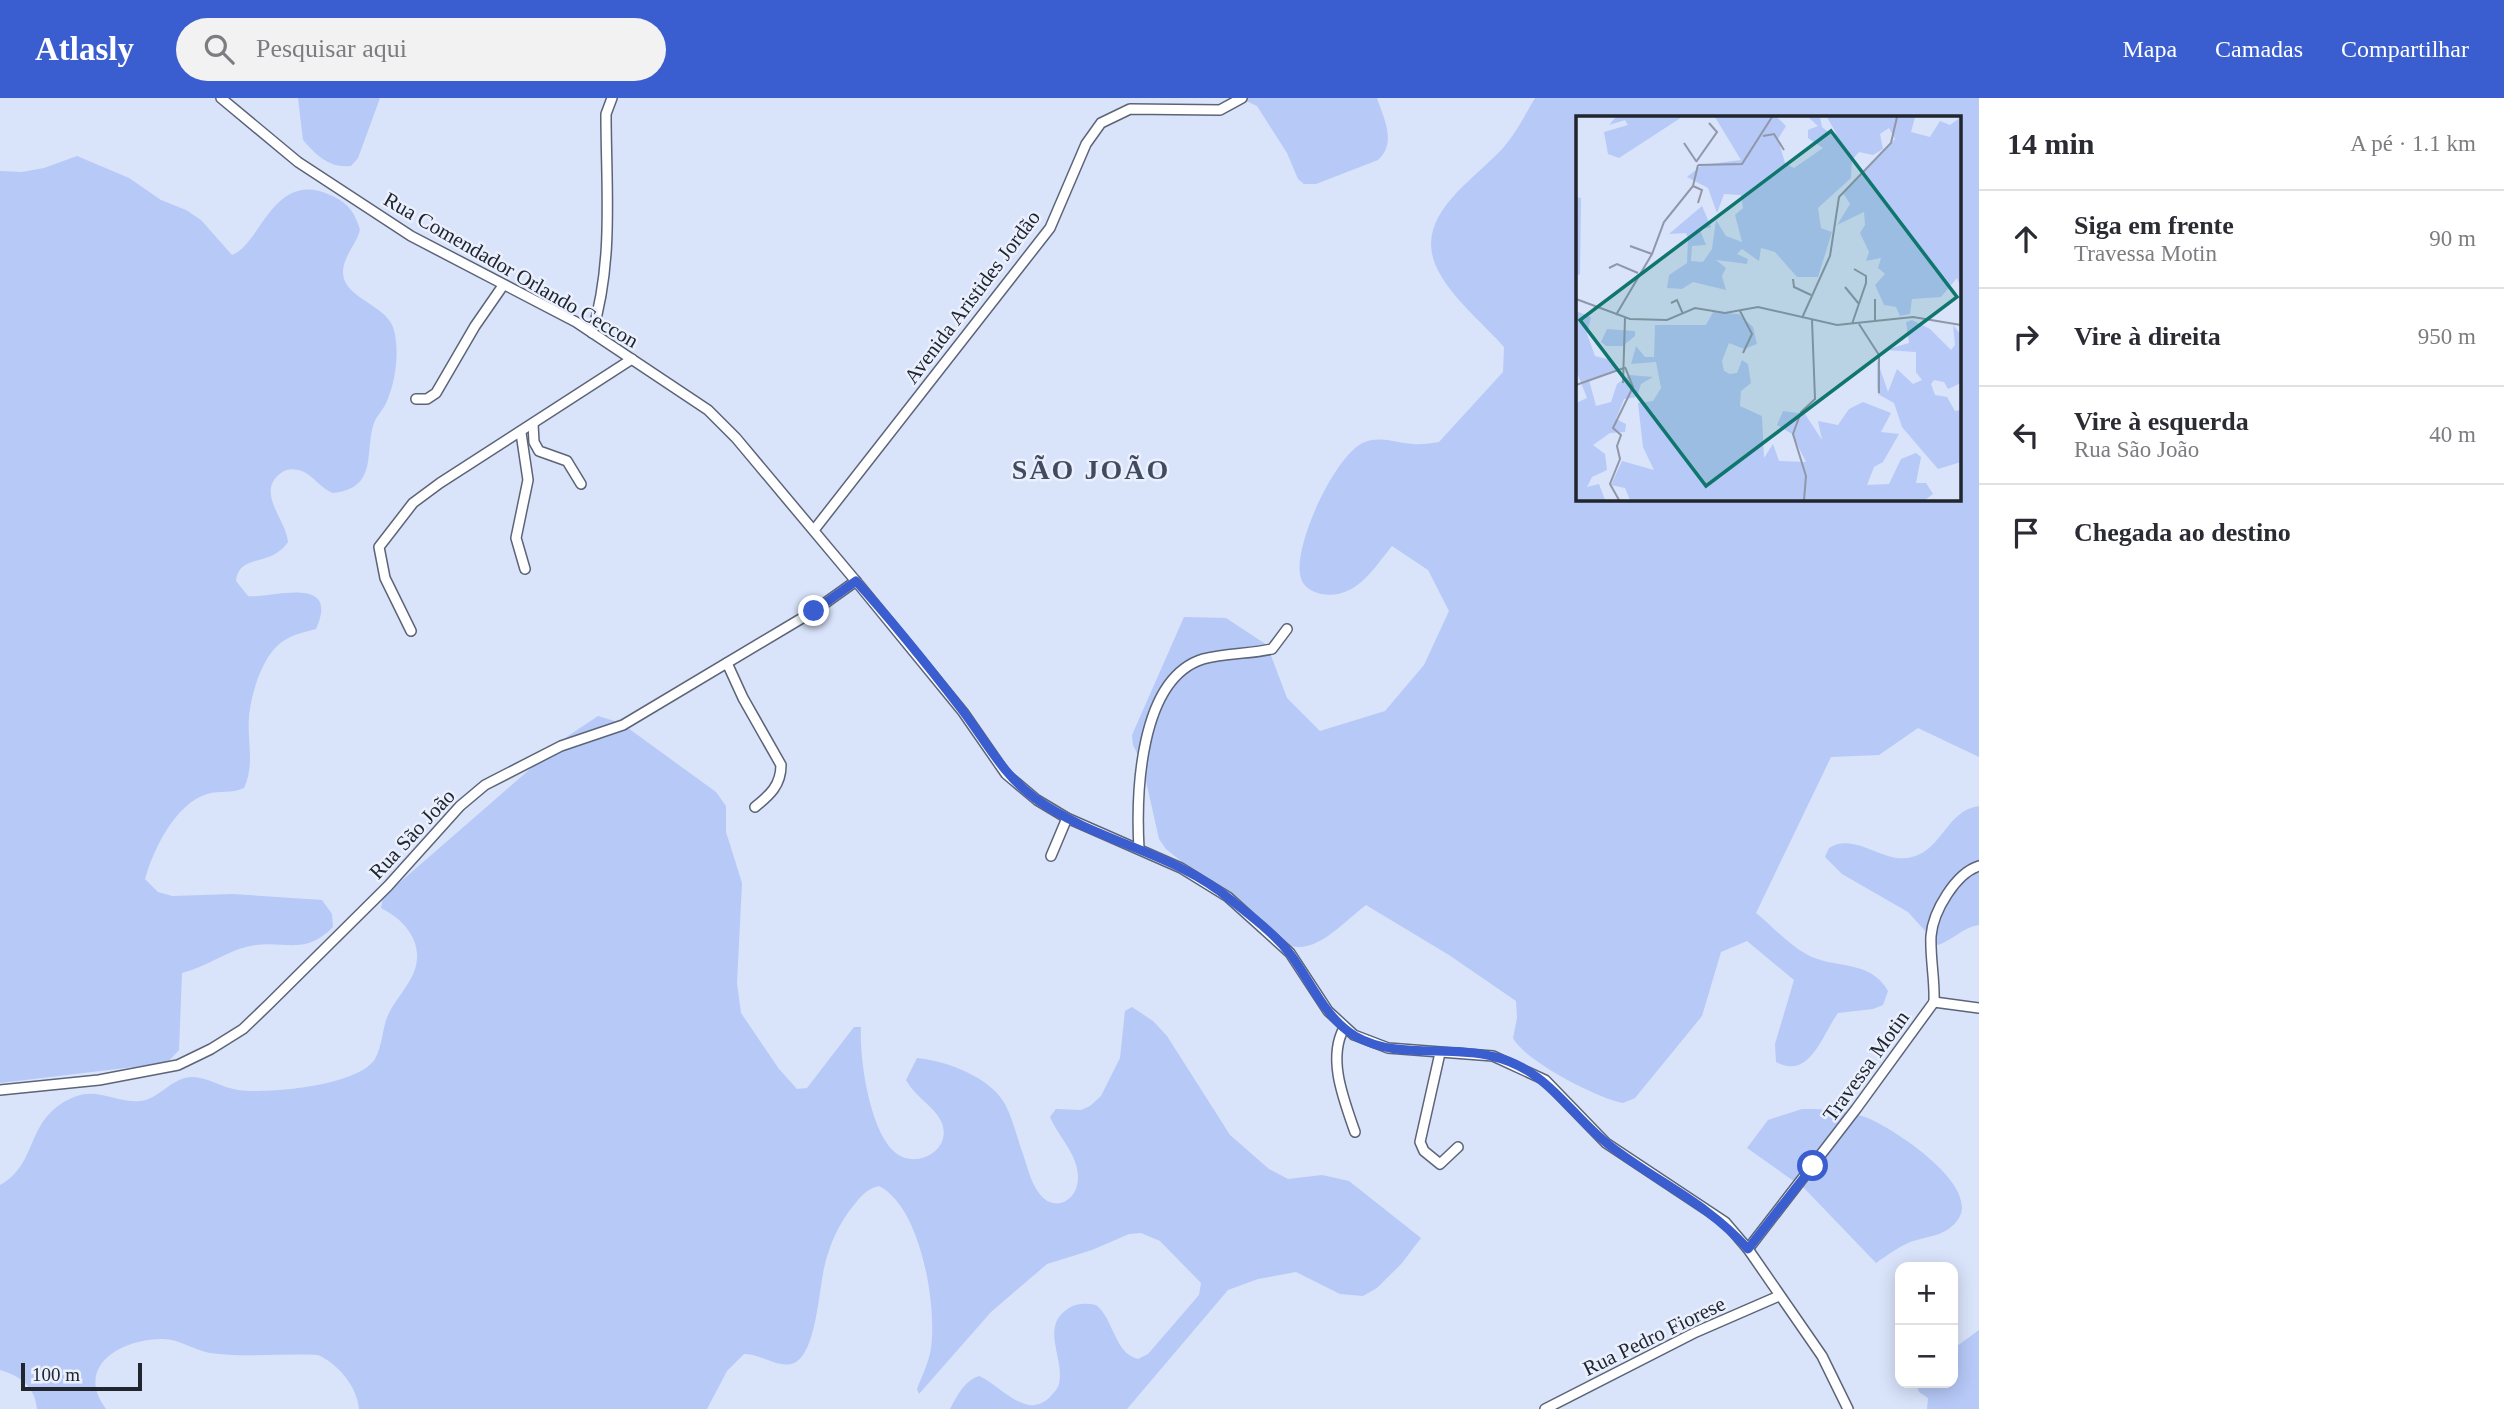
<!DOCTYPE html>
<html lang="pt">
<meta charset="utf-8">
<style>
:root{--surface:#fff;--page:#f2f2f3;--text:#2b2b33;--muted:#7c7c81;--line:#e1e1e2;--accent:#3a5ecf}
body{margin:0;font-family:Georgia,serif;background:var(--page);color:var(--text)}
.controls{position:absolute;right:21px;bottom:21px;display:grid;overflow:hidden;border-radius:14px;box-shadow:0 4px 18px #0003}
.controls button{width:63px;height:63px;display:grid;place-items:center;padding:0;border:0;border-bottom:2px solid var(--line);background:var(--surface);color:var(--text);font:35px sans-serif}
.scale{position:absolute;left:21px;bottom:18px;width:121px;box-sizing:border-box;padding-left:7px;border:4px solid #21252d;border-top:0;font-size:19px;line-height:24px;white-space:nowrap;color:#21252d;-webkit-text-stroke:5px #eaf0fe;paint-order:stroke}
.stop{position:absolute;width:21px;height:21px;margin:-16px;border:5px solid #3a5ecf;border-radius:50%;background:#fff}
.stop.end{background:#3a5ecf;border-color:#fff;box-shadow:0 2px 7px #0008}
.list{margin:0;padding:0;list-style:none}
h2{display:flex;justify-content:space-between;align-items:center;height:91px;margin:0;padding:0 28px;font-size:30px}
h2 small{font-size:23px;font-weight:400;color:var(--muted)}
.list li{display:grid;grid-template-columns:46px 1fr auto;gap:21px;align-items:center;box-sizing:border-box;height:98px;padding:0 28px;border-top:2px solid var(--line)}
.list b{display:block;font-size:26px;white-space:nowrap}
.list p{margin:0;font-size:23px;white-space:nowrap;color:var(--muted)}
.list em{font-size:23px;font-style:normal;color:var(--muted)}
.icon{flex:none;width:38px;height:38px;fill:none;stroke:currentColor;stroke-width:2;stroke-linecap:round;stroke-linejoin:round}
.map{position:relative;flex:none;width:1979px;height:1311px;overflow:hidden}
header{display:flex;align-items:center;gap:42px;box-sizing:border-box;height:98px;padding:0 35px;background:var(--accent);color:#fff}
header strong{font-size:33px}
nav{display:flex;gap:38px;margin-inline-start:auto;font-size:24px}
.search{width:490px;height:63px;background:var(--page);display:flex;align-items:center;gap:18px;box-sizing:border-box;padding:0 24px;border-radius:38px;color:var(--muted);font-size:26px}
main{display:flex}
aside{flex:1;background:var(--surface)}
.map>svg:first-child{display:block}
</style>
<header>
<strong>Atlasly</strong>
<div class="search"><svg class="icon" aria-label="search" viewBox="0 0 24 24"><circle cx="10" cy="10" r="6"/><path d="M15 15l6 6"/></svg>Pesquisar aqui</div>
<nav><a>Mapa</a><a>Camadas</a><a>Compartilhar</a></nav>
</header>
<main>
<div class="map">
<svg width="1979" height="1311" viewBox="0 0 1979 1311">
<rect width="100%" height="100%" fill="#d9e3fa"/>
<!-- green -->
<g fill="#b6c9f7" fill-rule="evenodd">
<path d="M298 0H380L358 60 351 68C329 70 317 58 303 42Z"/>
<path d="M1240 0H1377C1384 21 1397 45 1378 62L1316 86H1304L1298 81 1287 55 1257 8Z"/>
<path d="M1535 0H1979V659L1918 630 1879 657 1831 659 1756 815C1772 828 1788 846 1806 856 1834 872 1869 860 1888 893L1883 907 1873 911 1838 915C1823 935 1810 983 1776 964L1775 946 1794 882 1747 843 1721 854 1702 918 1635 1000 1623 1005C1597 1000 1525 963 1513 940L1517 920 1516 903 1449 857 1366 807C1342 825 1313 861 1283 845L1166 751 1159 741 1142 665 1133 647 1132 637 1184 519 1226 520 1267 547 1287 600 1320 633 1385 613 1424 567 1449 513 1428 472 1392 448C1373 471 1356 502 1321 496 1313 494 1303 489 1301 480 1291 451 1336 354 1365 344 1381 338 1396 345 1413 346 1421 347 1431 345 1439 344L1503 274 1504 249C1483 225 1456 204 1440 176 1408 121 1470 86 1503 50 1516 35 1525 17 1535 0ZM1578 19H1960V401H1578Z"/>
<path d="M77 58 129 80 161 102 186 112 201 122 232 157C261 147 273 71 330 97 347 104 355 114 360 132 356 147 342 160 343 176 345 200 385 207 393 229 400 250 396 283 387 303 384 311 377 317 374 325 364 354 379 390 333 395 321 391 314 378 302 373 296 371 287 370 281 375 255 394 286 421 288 444 270 470 239 455 236 483L248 498C270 501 341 475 316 531 305 534 294 536 285 542 263 554 251 596 249 619 247 644 255 666 244 690 231 696 220 692 207 696 175 706 153 752 145 781L158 794 172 798 233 796 322 802 332 816 333 829C303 859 285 841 250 848 226 853 206 869 182 875L179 952 167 965 0 985V73L22 74 44 70Z"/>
<path d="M598 618 621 625 716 694 726 708V734L742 785 737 885 741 915 779 971 797 991 807 990 854 929H861C859 960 870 1037 897 1056 918 1071 954 1051 941 1023 933 1007 915 999 906 982L917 960C946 963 989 978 1005 1006 1013 1021 1017 1040 1023 1056 1027 1068 1031 1085 1039 1095 1053 1115 1077 1104 1078 1081 1079 1057 1059 1040 1050 1019L1056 1011 1081 1012 1090 1008 1101 998 1120 960 1125 913 1132 909 1153 923 1167 938 1230 1037 1269 1071 1288 1081 1322 1077 1349 1083 1421 1140 1402 1165 1377 1190 1363 1198 1340 1196 1296 1174 1258 1181 1228 1192 1127 1311H950C958 1297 963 1284 979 1278 995 1285 1008 1301 1025 1306 1034 1309 1043 1306 1050 1299 1053 1295 1058 1291 1059 1286 1065 1259 1039 1229 1069 1210 1077 1205 1086 1205 1096 1207 1114 1221 1114 1255 1138 1261L1148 1256 1199 1197 1201 1185 1160 1143 1141 1135 1129 1136 1092 1152 1047 1166 991 1214 919 1296 917 1291C922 1278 929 1264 931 1250 937 1207 921 1109 879 1088 865 1091 859 1101 850 1112 838 1128 830 1146 825 1166 819 1188 817 1251 796 1264 780 1273 761 1255 744 1256L727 1273 707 1311H359C357 1288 338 1266 318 1257 282 1255 245 1260 210 1255 193 1252 180 1241 163 1241 124 1240 73 1267 106 1311H37C35 1289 21 1278 0 1272V1087C40 1066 24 1017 77 998 98 990 118 1005 140 1003 160 1001 172 979 192 979 207 979 223 990 238 992 268 996 358 988 375 961 383 947 382 929 389 915 396 901 408 889 414 874 425 845 405 822 381 810L383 799 568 638Z"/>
<path d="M1979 708V827C1963 829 1953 842 1938 847L1908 814 1842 776 1825 759 1829 750C1856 733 1883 767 1912 759 1942 752 1947 712 1979 708Z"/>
<path d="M1802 1011C1823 1011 1845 1012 1865 1019 1892 1029 1979 1086 1959 1120 1946 1140 1927 1137 1908 1145 1897 1150 1886 1158 1876 1165L1805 1091 1747 1050 1768 1022Z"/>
<path d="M1979 1232V1311H1927L1928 1300 1919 1294 1916 1285H1953V1251Z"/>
</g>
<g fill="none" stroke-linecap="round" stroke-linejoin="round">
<defs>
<g id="street">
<path d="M221 0 298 64 411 138 576 224 708 312 736 340 860 488 963 614 1006 676 1037 702 1067 720 1181 770 1228 799 1290 855 1328 913 1354 937 1388 950 1493 958 1545 982 1606 1045 1725 1124 1748 1151 1822 1258 1848 1311"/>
<path d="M592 235C614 163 606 90 606 16L612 0"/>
<path d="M416 301H427L436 295 475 228 502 189"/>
<path d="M533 326 534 344 539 353 567 363 581 386"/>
<path d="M521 335 528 382 516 440 525 471"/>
<path d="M814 432 1050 130 1086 46 1101 25 1130 11 1220 12 1242 0"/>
<path d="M411 533 385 480 379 449 413 405 440 385 632 261"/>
<path d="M727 565 743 600 781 667C781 687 770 697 755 709"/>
<path d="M1139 751C1136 696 1139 581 1203 561 1225 555 1250 556 1272 551L1287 531"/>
<path d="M1051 758 1067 720"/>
<path d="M1934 904C1935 882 1930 860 1931 838 1933 813 1956 775 1979 768"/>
<path d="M1934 904 1979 910"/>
<path d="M1344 930C1327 961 1344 1002 1355 1034"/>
<path d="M1440 955 1420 1044 1424 1053 1440 1066 1458 1049"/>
<path d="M0 992 99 982 178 967 211 951 243 931 269 906 388 788 460 708 485 687 561 648 623 627 814 513 856 483"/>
<path d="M1748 1151 1856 1011 1934 904"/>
<path d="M1545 1311 1696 1234 1779 1198"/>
</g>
</defs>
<!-- street casing -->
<use href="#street" stroke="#5c6478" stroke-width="12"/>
<!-- street -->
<use href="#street" stroke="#fff" stroke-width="9"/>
</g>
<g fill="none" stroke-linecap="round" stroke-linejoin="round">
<!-- route -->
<path stroke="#3a5ecf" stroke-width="9" d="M814 513 856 483C893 524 929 569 963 613 987 645 1003 677 1036 701 1096 744 1174 754 1231 802 1252 819 1275 836 1291 857 1311 884 1325 920 1355 938 1397 962 1446 947 1491 958 1547 970 1569 1016 1609 1047 1658 1085 1706 1104 1748 1151L1813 1068"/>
</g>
<g text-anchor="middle" stroke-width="5" stroke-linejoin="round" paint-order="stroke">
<!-- street labels -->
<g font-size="21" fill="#21252d" stroke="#eaf0fe">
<text transform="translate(511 172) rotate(30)" y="7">Rua Comendador Orlando Ceccon</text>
<text transform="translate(972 199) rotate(-53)" y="7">Avenida Aristides Jordão</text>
<text transform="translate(412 736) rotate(-47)" y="7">Rua São João</text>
<text transform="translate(1866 968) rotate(-54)" y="7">Travessa Motin</text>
<text transform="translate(1654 1238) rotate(-26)" y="7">Rua Pedro Fiorese</text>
</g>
<!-- district labels -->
<g font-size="28" font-weight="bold" letter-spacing="2" fill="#424a5d" stroke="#eaf0fe">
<text x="1091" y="381">SÃO JOÃO</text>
</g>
</g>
<!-- overview -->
<g transform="translate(1576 18)">
<rect width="385" height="385" fill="#d9e3fa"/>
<path d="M40 1H106L43 42 32 38 28 16 52 9 49 4 33 9ZM139 1H201L210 10 202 23 209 47 218 52 247 32 232 22V14L242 10 232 1H244L246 11 257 20 260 17 251 1H339L335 16 354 21 364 5 374 9 385 1V172L381 162 365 181 336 183 334 198 324 200 320 191 308 189 299 169 309 158 302 152 305 142 290 145 293 136 284 117 289 109 288 96 261 109 274 88 267 77 319 23 313 12 304 18 307 33 297 39 283 36 276 44 275 62 242 92 245 112 256 116 242 161H221L199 136 185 132 183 145 166 133 161 138 172 143 171 148 140 144 150 152 146 160 150 174 117 166 106 173 91 172 93 159 111 147 112 122 110 117 93 118 126 90 135 111 124 114 130 129 116 130 115 145 127 146 136 133 140 104 150 120 166 126 159 99 167 92 165 79 148 78 141 97 132 72 111 61 126 49 165 44ZM0 81 5 82 4 158 0 160ZM0 195 15 201 11 218 19 240 35 244 39 252V256L13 264 20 290 35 286 41 268 54 259 77 261 65 268 61 281 48 283 40 303 50 308 49 316 34 317 17 329 29 338 31 354 16 361 11 371 23 368 29 384H0V287L11 282 0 254ZM137 196 163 198 177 211 181 228 168 233 153 227 146 245 148 255 154 258 161 257 166 244 172 248 175 267 165 275 164 290 186 300 188 342 197 328 203 345 230 346 216 318 201 309 207 295 229 298 246 324 242 305 262 309 273 293 287 286 315 297 305 316 323 318 307 346 298 351 291 369 313 368 325 343 340 337 345 341 340 367H350L357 378 349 384H54L49 372 35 369 46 345 78 354 67 331 62 287 77 285 85 272 80 246 55 248 60 230 69 241H78L79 209H130ZM336 204 354 213 375 234 379 229 377 209 385 219V267L372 273 368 266 358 264 355 268 359 279 371 281 379 295 385 294V346L362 353 326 311 318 287 302 278 301 272V244L312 276 321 253 337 268 346 264 340 256V236L309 234 333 227 330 206ZM31 213 59 215V220L47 230H30L25 226Z" fill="#b6c9f7"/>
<path fill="none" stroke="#8f97a8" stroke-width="2" d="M187 20 198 18 208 34M108 27 120 45M120 46 141 16 133 7M122 49 166 48 196 1M117 70 126 74 122 87M54 130 76 138M33 152 41 148 62 157M217 163 218 171 235 179M269 171 283 188M0 183 54 203 91 204 119 192 149 197 182 191 261 209 337 201 385 209M95 187 101 184 107 198M164 195 176 218 167 237M40 199 76 138 88 106 117 70 122 49M226 202 254 140 263 81 315 27 321 1M299 205V183M276 208 290 167V160L278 153M283 208 303 239V277M47 267 49 202M0 269 48 252M43 384 34 368 44 343 41 330 45 319 37 312 57 271 49 251M228 384 230 360 217 318 225 296 239 283 236 204"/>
<path fill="#0f766e" fill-opacity="0.15" stroke="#0f766e" stroke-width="3.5" d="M255 15 381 181 130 370 4 204Z"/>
<rect width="385" height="385" fill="none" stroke="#21252d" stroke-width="3.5"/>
</g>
</svg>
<div class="controls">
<button>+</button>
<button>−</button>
</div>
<div class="scale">100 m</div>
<div class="stop" style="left:1813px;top:1068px"></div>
<div class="stop end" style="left:814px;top:513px"></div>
</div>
<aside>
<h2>14 min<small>A pé · 1.1 km</small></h2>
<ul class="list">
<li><svg class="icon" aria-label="ahead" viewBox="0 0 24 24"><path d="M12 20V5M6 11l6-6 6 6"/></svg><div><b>Siga em frente</b><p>Travessa Motin</p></div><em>90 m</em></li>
<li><svg class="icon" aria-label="right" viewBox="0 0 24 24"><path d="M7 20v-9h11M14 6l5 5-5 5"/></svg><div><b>Vire à direita</b></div><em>950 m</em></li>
<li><svg class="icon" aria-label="left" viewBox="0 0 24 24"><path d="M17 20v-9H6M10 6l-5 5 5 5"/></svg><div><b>Vire à esquerda</b><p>Rua São João</p></div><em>40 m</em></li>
<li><svg class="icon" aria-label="arrive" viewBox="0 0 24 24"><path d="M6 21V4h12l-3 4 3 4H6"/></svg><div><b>Chegada ao destino</b></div></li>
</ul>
</aside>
</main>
